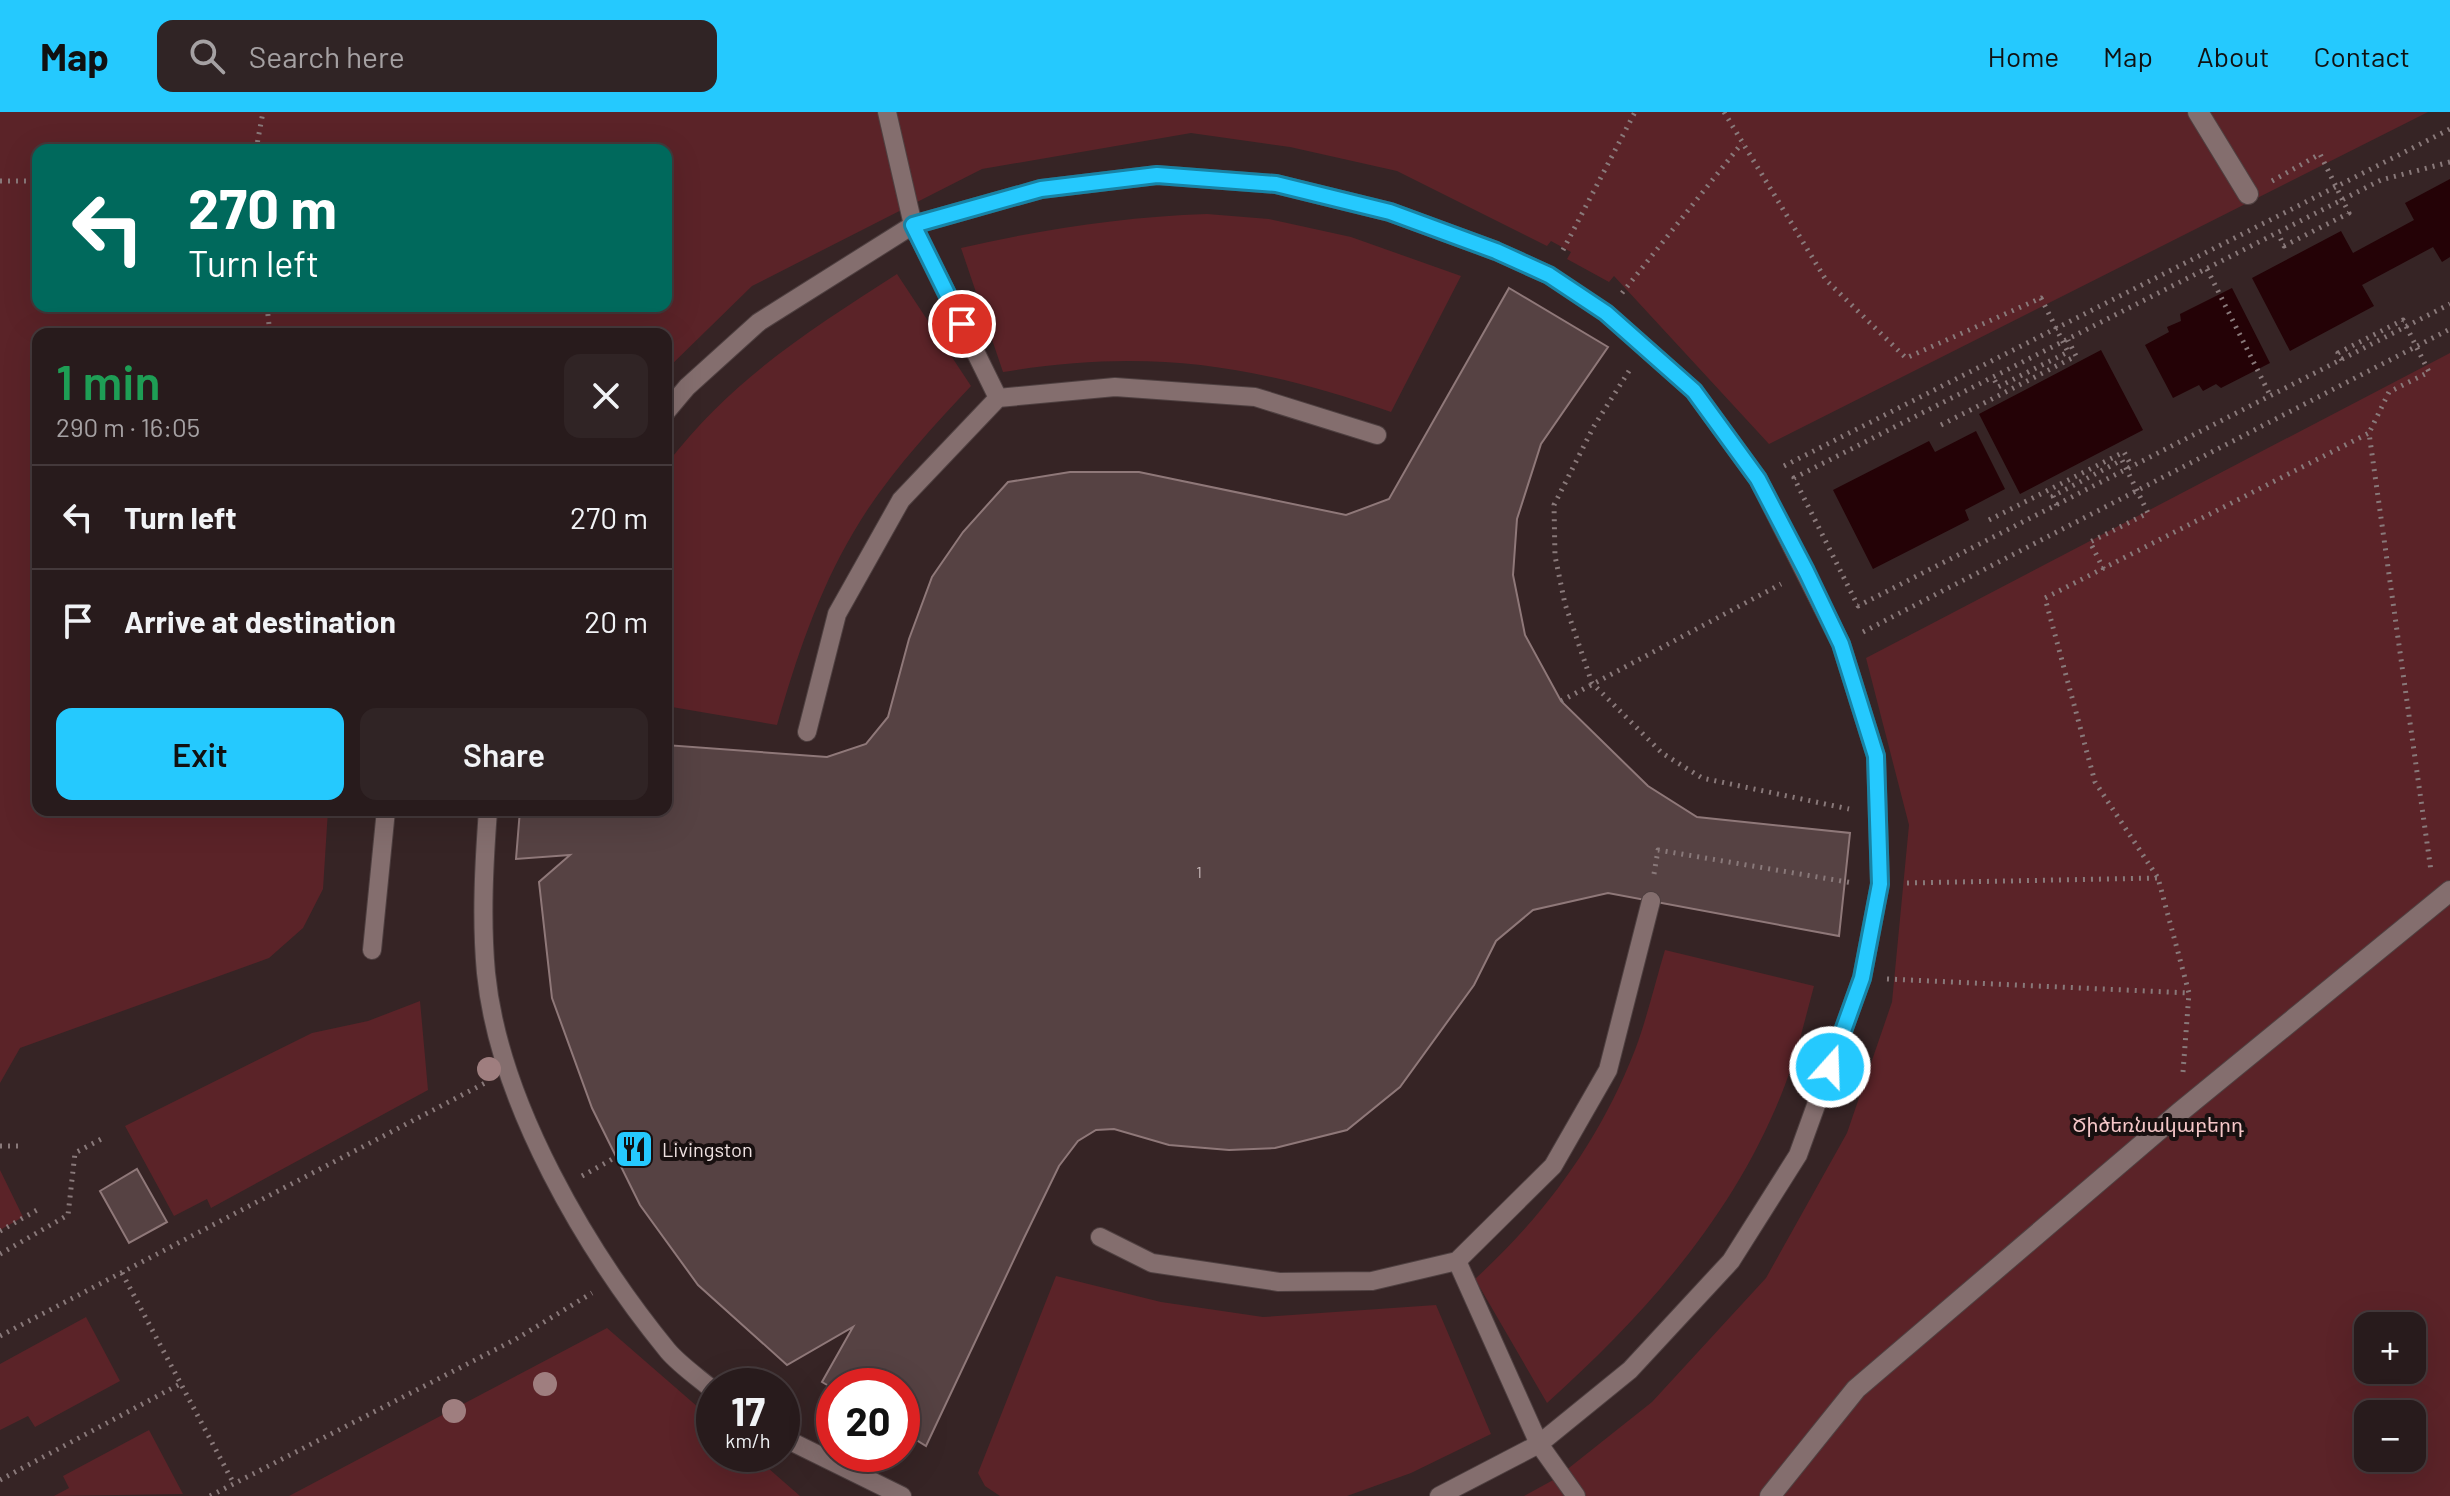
<!DOCTYPE html>
<meta charset="utf-8">
<style>
:root{--surface:#281b1c;--page:#302425;--text:#f1f3f6;--muted:#a5a1a3;--line:#44393b;--accent:#25c9fe}
body{margin:0;font-family:Barlow,"Noto Sans Armenian",sans-serif;background:var(--page);color:var(--text);height:100vh;display:flex;flex-direction:column;font-size:30px;white-space:nowrap}
*{box-sizing:border-box;margin:0}
p{font-size:26px;color:var(--muted)}
.icon{flex:none;width:44px;height:44px;fill:none;stroke:currentColor;stroke-width:2;stroke-linecap:round;stroke-linejoin:round}
.map{position:relative;flex:1;overflow:hidden}
.side{position:absolute;left:32px;top:216px;width:640px;height:488px;display:flex;flex-direction:column;background:var(--surface);border-radius:16px;box-shadow:0 8px 32px #0002,0 0 0 2px var(--line)}
.side>*{flex:none}
.top-card{position:absolute;left:32px;top:32px;width:640px;height:168px;border-radius:16px;box-shadow:0 8px 32px #0002,0 0 0 2px var(--line);background:#00695c;color:#fff;overflow:hidden}
.fabs{position:absolute;left:2354px;top:1200px;display:grid;gap:16px}
.fabs a{display:grid;place-items:center;width:72px;height:72px;border-radius:16px;background:var(--surface);box-shadow:0 8px 32px #0002,0 0 0 2px var(--line);font-size:40px}
.speed{position:absolute;left:696px;top:1256px;display:flex;gap:16px;font-size:40px;font-weight:700;text-align:center}
.speed>*{display:grid;place-content:center;width:104px;height:104px;border-radius:50%;background:var(--surface);box-shadow:0 8px 32px #0002,0 0 0 2px var(--line);line-height:1}
.speed small{font-size:20px;font-weight:400}
.speed .limit{border:12px solid #d22;background:#fff;color:#111}
.pin{position:absolute;display:grid;place-items:center;width:68px;height:68px;color:#fff;margin:-34px;border:4px solid #fff;border-radius:50%;box-shadow:0 2px 8px #0007}
.me{position:absolute;width:88px;margin:-44px;rotate:20deg;stroke-linejoin:round;filter:drop-shadow(0 0 6px #0008)}
.turn{display:flex;align-items:center;gap:28px;height:168px;padding:0 24px;font-size:36px}
.turn .icon{width:104px;height:104px;stroke-width:2.5}
.turn b{display:block;font-size:56px;line-height:68px}
.round{display:grid;place-items:center;flex:none;width:84px;height:84px;border-radius:16px;background:var(--page)}
.overview{display:flex;align-items:center;justify-content:space-between;height:136px;padding:0 24px}
h1{font-size:48px;font-weight:600;line-height:60px;color:#1e9e55}
.primary-button{display:flex;gap:16px;margin-top:auto;padding:16px 24px}
.primary-button a{flex:1;height:92px;border-radius:16px;background:var(--accent);color:#111;font-size:32px;font-weight:600;line-height:92px;text-align:center}
.primary-button a+a{background:var(--page);color:var(--text)}
ul{padding:0;list-style:none}
li{display:flex;align-items:center;gap:24px;height:104px;padding:0 24px;border-top:2px solid var(--line)}
li div{flex:1}
li b{display:block;font-size:30px}
li em{font-style:normal}
header{display:flex;align-items:center;gap:48px;box-sizing:border-box;height:112px;padding:0 40px;background:var(--accent);color:#111}
header strong{font-size:38px}
nav{display:flex;gap:44px;margin-inline-start:auto;font-size:28px}
.search{width:560px;height:72px;background:var(--page);display:flex;align-items:center;gap:20px;box-sizing:border-box;padding:0 28px;border-radius:16px;color:var(--muted);font-size:30px}
.map>svg:first-child{display:block}
.green{fill:#5b2328;fill-rule:evenodd}
.water{fill:#240206}
.building{fill:#564243;stroke:#8f7879;stroke-width:2}
.lines{fill:none;stroke-linecap:round;stroke-linejoin:round}
.lane-casing{stroke:#4f4041;stroke-width:20}
.street-casing{stroke:#4f4041;stroke-width:22}
.path{stroke:#89797a;stroke-width:5;stroke-dasharray:2 6;stroke-linecap:butt}
.lane{stroke:#846e6e;stroke-width:18}
.street{stroke:#846e6e;stroke-width:20}
.tree{fill:#9f7e7f}
.route-casing{stroke:#1883a5;stroke-width:20}
.route{stroke:#25c9fe;stroke-width:14}
.labels{text-anchor:middle;dominant-baseline:central;stroke-width:8;stroke-linejoin:round;paint-order:stroke}
.number-label{font-size:16px;fill:#c8b9ba}
.park-label{font-size:20px;fill:#f5c7c8;stroke:#181010}
.poi-label{font-size:20px;fill:#eee1e1;stroke:#181010;text-anchor:start}
</style>
<header>
<strong>Map</strong>
<div class="search"><svg class="icon" aria-label="search" viewBox="0 0 24 24"><circle cx="10" cy="10" r="6"/><path d="M15 15l6 6"/></svg>Search here</div>
<nav><a>Home</a><a>Map</a><a>About</a><a>Contact</a></nav>
</header>
<div class="map">
<svg width="2450" height="1384" viewBox="0 0 2450 1384">
<rect width="100%" height="100%" fill="#362425"/>
<path class="green" d="M 0,0 L 2428,0 L 1769,332 L 1614,164 L 1609,170 L 1567,147 L 1571,140 L 1551,129 L 1547,134 L 1397,59 L 1290,35 L 1191,21 L 982,57 L 752,174 L 666,258 L 666,222 L 38,222 L 38,698 L 328,698 L 323,777 L 303,816 L 269,846 L 20,936 L 0,971 ZM 38,38 L 666,38 L 666,194 L 38,194 Z
M 1207,102 L 1269,107 L 1351,125 L 1461,164 L 1391,300 C 1254,252 1148,236 1003,260 L 961,136 C 1043,117 1123,105 1207,102 Z
M 897,162 L 971,274 C 929,319 884,367 853,421 C 818,480 796,547 777,613 L 666,594 L 666,353 C 732,267 807,220 897,162 Z
M 2450,241 L 2450,1384 L 1524,1384 L 1555,1367 L 1652,1290 L 1766,1166 L 1847,1021 L 1892,890 L 1909,713 L 1866,546 ZM 2368,1214 L 2412,1214 L 2412,1258 L 2368,1258 ZM 2368,1302 L 2412,1302 L 2412,1346 L 2368,1346 Z
M 1665,838 L 1814,874 C 1805,907 1797,942 1785,973 C 1736,1101 1647,1201 1547,1291 L 1475,1167 C 1545,1103 1600,1028 1635,938 C 1647,906 1655,871 1665,838 Z
M 420,889 L 428,978 L 211,1096 L 207,1087 L 174,1104 L 125,1014 L 312,921 L 368,909 Z
M 0,1058 L 23,1105 L 0,1118 Z
M 1056,1164 L 1161,1190 L 1263,1205 L 1436,1193 L 1491,1322 L 1411,1361 L 1347,1384 L 1000,1384 L 985,1374 L 978,1361 Z
M 86,1205 L 120,1269 L 35,1315 L 28,1304 L 0,1318 L 0,1252 Z
M 607,1216 L 714,1309 L 714,1342 L 752,1342 L 800,1384 L 289,1384 Z
M 149,1318 L 183,1382 L 54,1384 L 69,1376 L 63,1364 Z"/>
<path class="water" d="M 2450,67 L 2450,145 L 2442,150 L 2433,135 L 2362,173 L 2374,194 L 2290,239 L 2252,166 L 2341,119 L 2353,141 L 2414,108 L 2405,91 Z
M 2232,176 L 2270,251 L 2221,276 L 2216,272 L 2203,279 L 2199,273 L 2173,286 L 2145,233 L 2169,220 L 2167,215 L 2181,209 L 2180,202 Z
M 2101,238 L 2143,318 L 2020,382 L 1979,302 Z
M 1976,319 L 2005,377 L 1965,398 L 1969,408 L 1873,457 L 1833,378 L 1929,329 L 1935,340 Z"/>
<path class="building" d="M 1509,176 L 1608,235 L 1541,332 L 1517,407 L 1513,463 L 1525,523 L 1561,589 L 1648,674 L 1697,705 L 1850,721 L 1839,824 L 1608,781 L 1533,798 L 1496,829 L 1474,873 L 1400,975 L 1347,1018 L 1275,1036 L 1229,1038 L 1169,1033 L 1114,1017 L 1096,1018 L 1078,1029 L 1059,1054 L 1024,1126 L 926,1334 L 902,1319 L 902,1274 L 834,1274 L 834,1277 L 822,1270 L 853,1215 L 787,1253 L 698,1173 L 640,1093 L 592,996 L 552,886 L 539,770 L 570,743 L 516,747 L 520,698 L 666,698 L 666,633 L 827,645 L 866,632 L 888,605 L 909,527 L 932,465 L 963,420 L 1008,370 L 1070,360 L 1139,360 L 1346,403 L 1389,387 Z
M 137,1057 L 167,1110 L 129,1131 L 100,1079 Z"/>
<g class="lines">
<g class="lane-casing">
<path id="lane" d="M 887,0 L 913,113 L 998,286
M 666,300 L 687,275 L 759,210 L 913,113 L 1041,77 L 1157,63 L 1276,72 L 1390,100 L 1496,139 L 1549,163 L 1606,201 L 1694,279 L 1758,367 L 1841,532 L 1876,644 L 1880,772 L 1862,866 L 1798,1043 L 1731,1149 L 1630,1258 L 1539,1332 L 1439,1384
M 807,620 L 837,502 L 901,388 L 998,286 L 1115,275 L 1255,285 L 1377,323
M 488,698 C 484,752 481,807 486,861 C 499,991 587,1140 668,1239 C 681,1254 699,1266 714,1279
M 372,838 L 386,698
M 1100,1125 L 1152,1151 L 1279,1170 L 1372,1169 L 1457,1149 L 1553,1054 L 1608,958 L 1651,789
M 1457,1149 L 1539,1332 L 1576,1384
M 782,1325 L 902,1384"/>
</g>
<g class="street-casing">
<path id="street" d="M 2198,0 L 2248,82
M 1770,1384 L 1856,1277 L 2180,1000 L 2450,779"/>
</g>
<path class="path" d="M 1724,0 L 1826,168 L 1906,246 L 2041,186 L 2068,240 L 1998,275 L 1993,265
M 256,38 L 263,0
M 2450,50 L 2381,68 L 1794,366 L 1858,494 L 2450,192
M 0,69 L 38,69
M 2272,69 L 2320,42 L 2349,101 L 2284,134 L 2278,121
M 1563,138 L 1635,0
M 2207,157 L 2271,285
M 1622,181 L 1742,31
M 267,194 L 270,222
M 2342,248 L 2338,241 L 2403,208 L 2429,260 L 2389,280 L 2369,321
M 1629,259 L 1594,314 L 1554,393 L 1555,444 L 1565,492 L 1592,571 L 1662,641 L 1702,666 L 1849,697
M 1941,313 L 2076,244 L 2068,228
M 1784,354 L 2450,17
M 2057,393 L 2053,384 L 2122,348 L 2148,401 L 2090,430 L 2104,458
M 1989,408 L 2124,340 L 2132,355
M 1863,520 L 2450,217
M 1561,589 L 1781,472
M 1654,762 L 1658,738 L 1853,771
M 1907,771 L 2157,766
M 1887,867 L 2189,881
M 2183,960 L 2189,881 L 2158,766 L 2095,670 L 2045,486 L 2369,321 L 2431,759
M 0,1034 L 23,1034
M 582,1064 L 616,1045
M 0,1119 L 37,1098
M 0,1142 L 68,1103 L 75,1041 L 105,1025
M 122,1161 L 234,1372
M 0,1224 L 485,971
M 0,1368 L 180,1272
M 210,1384 L 516,1227 L 592,1181"/>
<use href="#lane" class="lane"/>
<use href="#street" class="street"/>
</g>
<g class="tree">
<circle cx="489" cy="957" r="12"/>
<circle cx="545" cy="1272" r="12"/>
<circle cx="454" cy="1299" r="12"/>
</g>
<g class="lines">
<g class="route-casing">
<path id="route" d="M 962,212 L 913,113 L 1041,77 L 1157,63 L 1276,72 L 1390,100 L 1496,139 L 1549,163 L 1606,201 L 1694,279 L 1758,367 L 1806,459 L 1841,532 L 1876,644 L 1880,772 L 1862,866 L 1830,955"/>
</g>
<use href="#route" class="route"/>
</g>
<defs>
<g id="restaurant-square" transform="scale(2)"><rect x="-9" y="-9" width="18" height="18" rx="4" fill="#25c9fe" stroke="#181010"/><path d="M-5-6h1v4h1v-4h1v4h1v-4h1v5L-1.5 .5V6h-2V.5L-5-1ZM5-6V6H3V1.5H1.5Q1.5-4 5-6Z" fill="#111"/></g>
</defs>
<g fill-rule="evenodd">
<use href="#restaurant-square" x="634" y="1037"/>
</g>
<g class="labels">
<g class="number-label">
<text x="1199" y="759">1</text>
</g>
<g class="park-label">
<text x="2158" y="1012">Ծիծեռնակաբերդ</text>
</g>
<g class="poi-label">
<text x="662" y="1037">Livingston</text>
</g>
</g>
</svg>
<div class="fabs">
<a>+</a>
<a>−</a>
</div>
<div class="speed"><div>17<small>km/h</small></div><div class="limit">20</div></div>
<div class="pin" style="left:962px;top:212px;background:#d93025"><svg class="icon" aria-label="arrive" viewBox="0 0 24 24"><path d="M6 21V4h12l-3 4 3 4H6"/></svg></div>
<svg class="me" style="left:1830px;top:955px" viewBox="-20 -20 40 40"><circle r="17" fill="#25c9fe" stroke="#fff" stroke-width="3"/><path d="M0-11L8 9 0 5-8 9z" fill="#fff"/></svg>
<div class="top-card">
<div class="turn"><svg class="icon" aria-label="left" viewBox="0 0 24 24"><path d="M17 20v-9H6M10 6l-5 5 5 5"/></svg><div><b>270 m</b>Turn left</div></div>
</div>
<section class="side">
<div class="overview"><div><h1>1 min</h1><p>290 m · 16:05</p></div><a class="round"><svg class="icon" aria-label="close" viewBox="0 0 24 24"><path d="M6 6l12 12M18 6L6 18"/></svg></a></div>
<ul>
<li><svg class="icon" aria-label="left" viewBox="0 0 24 24"><path d="M17 20v-9H6M10 6l-5 5 5 5"/></svg><div><b>Turn left</b></div><em>270 m</em></li>
<li><svg class="icon" aria-label="arrive" viewBox="0 0 24 24"><path d="M6 21V4h12l-3 4 3 4H6"/></svg><div><b>Arrive at destination</b></div><em>20 m</em></li>
</ul>
<div class="primary-button"><a>Exit</a><a>Share</a></div>
</section>
</div>
